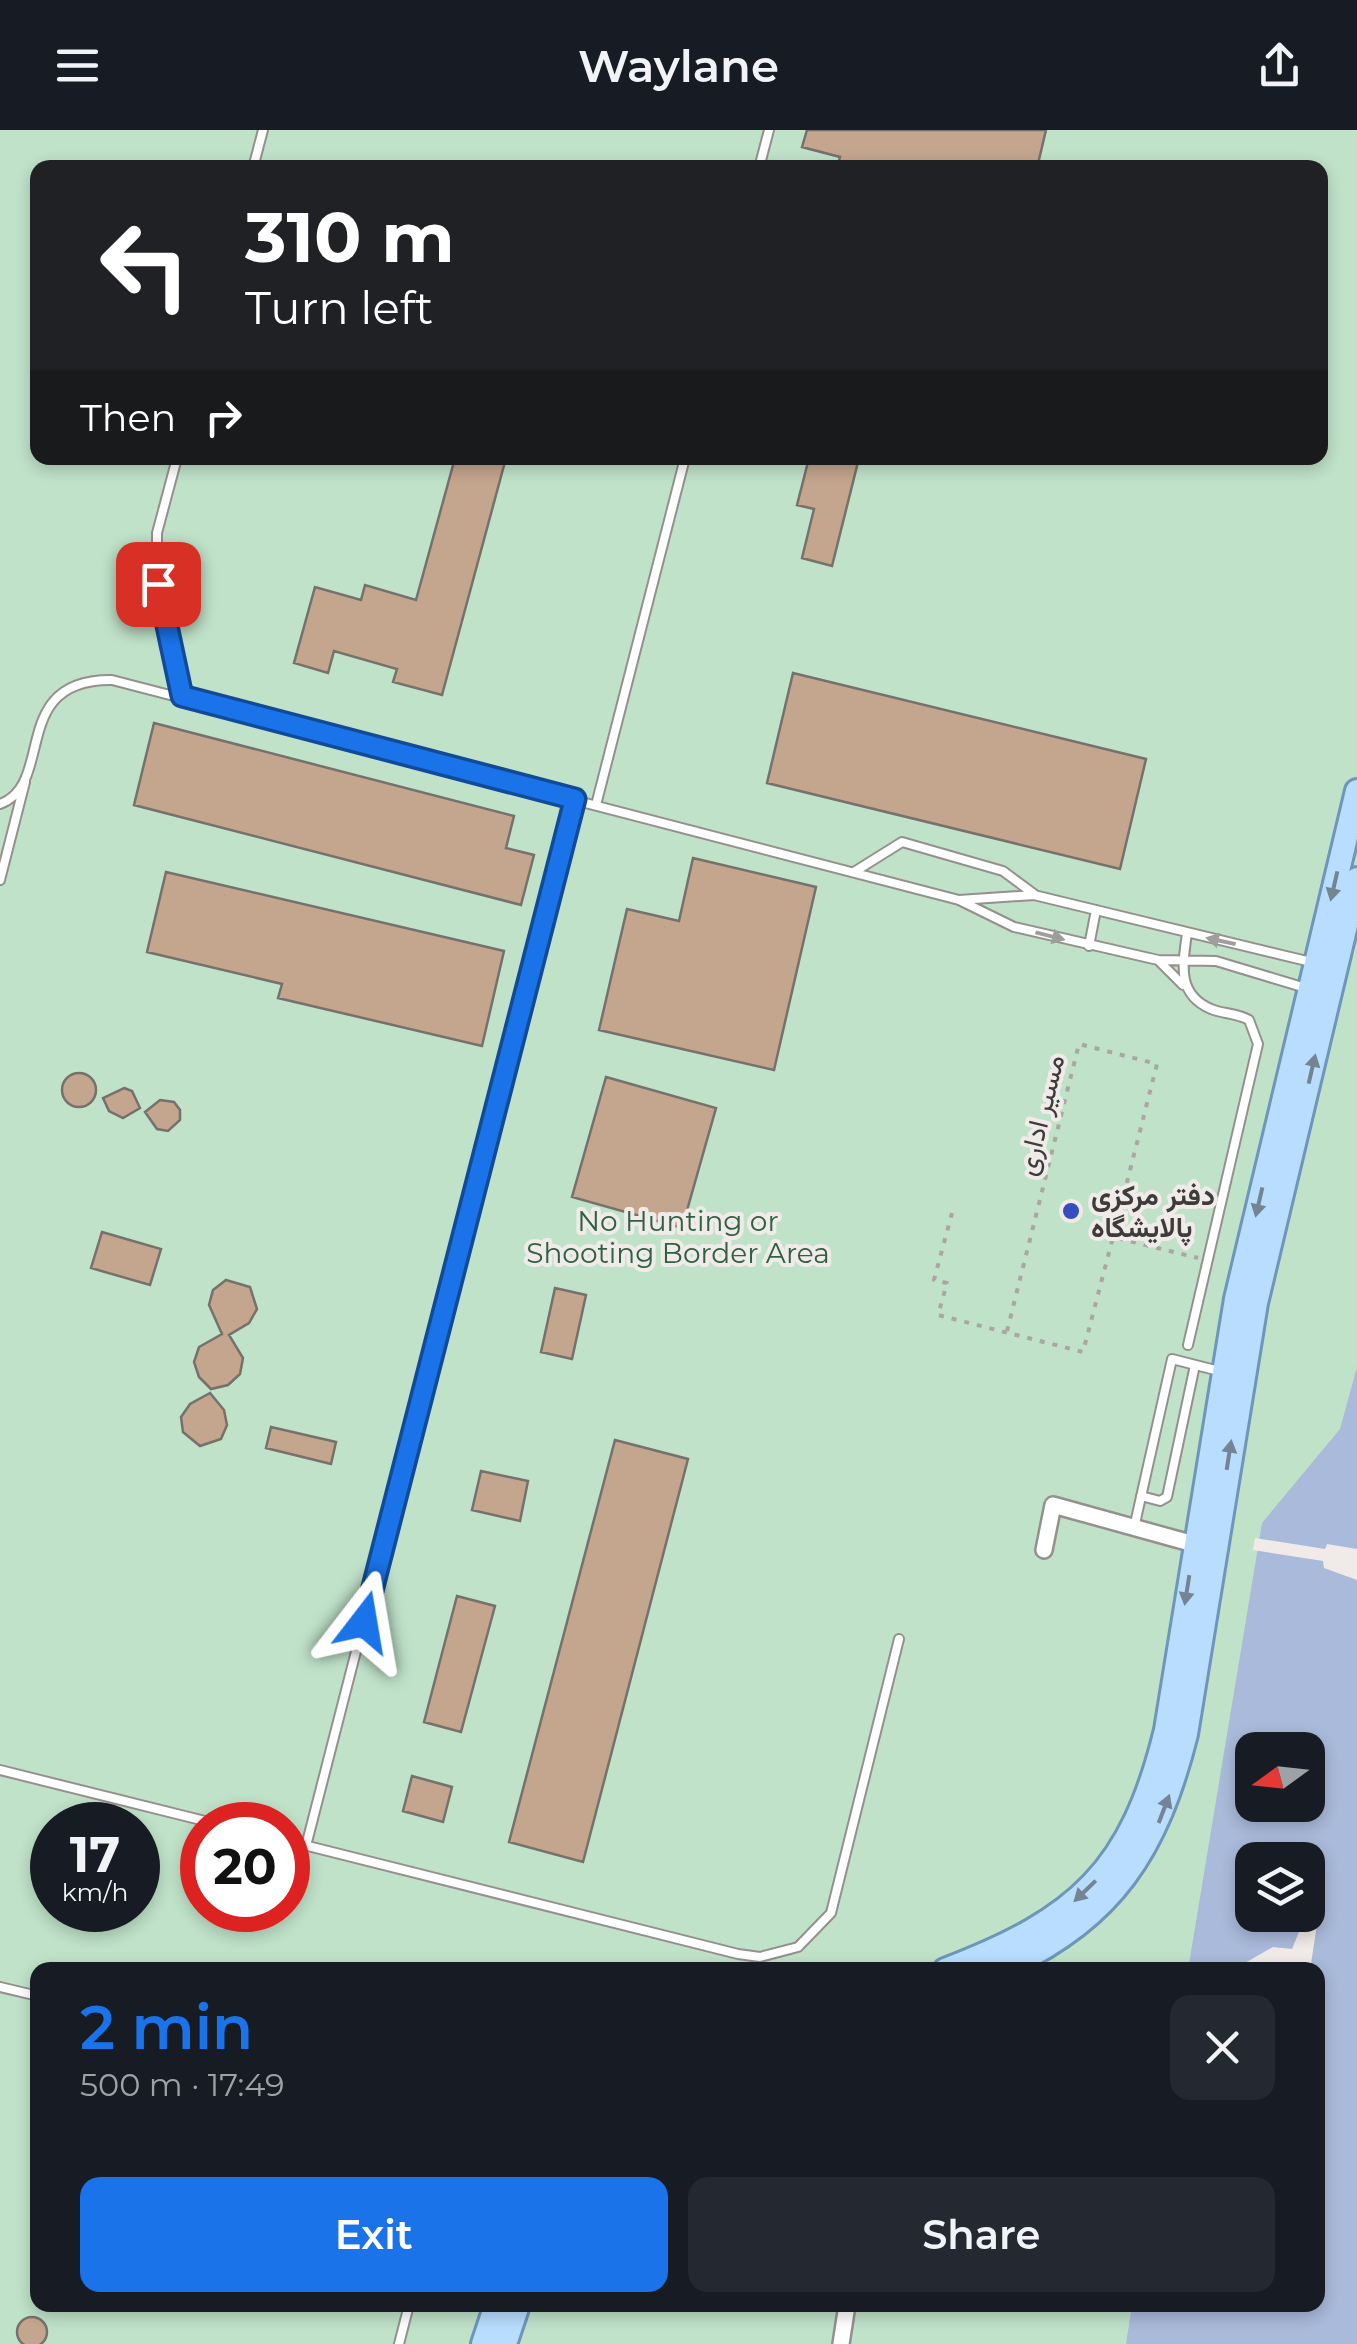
<!DOCTYPE html>
<meta charset="utf-8">
<style>
:root{--surface:#171b24;--page:#242831;--text:#f1f3f6;--muted:#9ea1a6;--accent:#1a73e8}
body{margin:0;font-family:Montserrat,Vazirmatn,sans-serif;background:var(--page);color:var(--text);height:100vh;display:flex;flex-direction:column;font-size:38px;white-space:nowrap}
*{box-sizing:border-box;margin:0}
p{font-size:32px;color:var(--muted)}
.icon{flex:none;width:55px;height:55px;fill:none;stroke:currentColor;stroke-width:2;stroke-linecap:round;stroke-linejoin:round}
.map{position:relative;flex:1;overflow:hidden}
.details{position:absolute;left:30px;top:1832px;width:1295px;height:350px;display:flex;flex-direction:column;background:var(--surface);border-radius:20px;box-shadow:0 5px 15px #0003}
.details>*{flex:none}
.banner{position:absolute;left:30px;top:30px;width:1298px;height:305px;border-radius:20px;box-shadow:0 5px 15px #0003;background:#202124;color:#fff;overflow:hidden}
.needle{width:65px;rotate:255deg}
.tools{position:absolute;left:1235px;top:1602px;display:grid;gap:20px}
.tools a{display:grid;place-items:center;width:90px;height:90px;border-radius:20px;background:var(--surface);box-shadow:0 5px 15px #0003;font-size:50px}
.speed{position:absolute;left:30px;top:1672px;display:flex;gap:20px;font-size:50px;font-weight:700;text-align:center}
.speed>*{display:grid;place-content:center;width:130px;height:130px;border-radius:50%;background:var(--surface);box-shadow:0 5px 15px #0003;line-height:1}
.speed small{font-size:25px;font-weight:400}
.speed .limit{border:15px solid #d22;background:#fff;color:#111}
.pin{position:absolute;display:grid;place-items:center;width:85px;height:85px;color:#fff;margin:-42px;border-radius:20px;box-shadow:0 5px 15px #0006}
.me{position:absolute;width:110px;margin:-55px;rotate:14deg;stroke-linejoin:round;filter:drop-shadow(0 0 8px #0008)}
.turn{display:flex;align-items:center;gap:35px;height:210px;padding:0 50px;font-size:45px}
.turn .icon{width:130px;height:130px;stroke-width:2.5}
.turn b{display:block;font-size:70px;line-height:85px}
.then{display:flex;align-items:center;height:95px;padding:0 50px;background:#0003;gap:20px;font-size:38px}
.round{display:grid;place-items:center;flex:none;width:105px;height:105px;border-radius:20px;background:var(--page)}
.overview{display:flex;align-items:center;justify-content:space-between;height:170px;padding:0 50px}
h1{font-size:60px;font-weight:600;line-height:75px;color:var(--accent)}
.cta{display:flex;gap:20px;margin-top:auto;padding:20px 50px}
.cta a{flex:1;height:115px;border-radius:20px;background:var(--accent);color:#fff;font-size:40px;font-weight:600;line-height:115px;text-align:center}
.cta a+a{background:var(--page);color:var(--text)}
header{display:flex;justify-content:space-between;align-items:center;height:130px;padding:0 50px;background:var(--surface);font-size:45px;font-weight:600}
.map>svg:first-child{display:block}
.green{fill:#c0e2c9;fill-rule:evenodd}
.water{fill:#a9bada;fill-rule:evenodd}
.pier{fill:#f0ebe8}
.building{fill:#c4a58d;stroke:#75716d;stroke-width:2.5}
.lines{fill:none;stroke-linecap:round;stroke-linejoin:round}
.service-casing{stroke:#95908d;stroke-width:12}
.minor-casing{stroke:#95908d;stroke-width:20}
.primary-casing{stroke:#6e96b9;stroke-width:28}
.path{stroke:#a9a6a3;stroke-width:4;stroke-dasharray:5 8;stroke-linecap:butt}
.service{stroke:#fff;stroke-width:8}
.minor{stroke:#fff;stroke-width:15}
.primary{stroke:#b8ddfe;stroke-width:22}
.oneway{fill:#748492}
.oneway2{fill:#9e9e9c}
.route-casing{stroke:#114b97;stroke-width:25}
.route{stroke:#1a73e8;stroke-width:18}
.poi-dot{fill:#364dbf;stroke:#f0ebe8;stroke-width:4}
.labels{text-anchor:middle;dominant-baseline:central;stroke-width:8;stroke-linejoin:round;paint-order:stroke}
.street-label{font-size:28px;fill:#3d3c3a;stroke:#f0ebe8}
.poi-label{font-size:28px;font-weight:bold;fill:#3d3c3a;stroke:#f0ebe8;text-anchor:start}
.park-label{font-size:28px;fill:#2e6240;stroke:#f0ebe8}
</style>
<header><svg class="icon" aria-label="menu" viewBox="0 0 24 24"><path d="M4 6h16M4 12h16M4 18h16"/></svg>Waylane<svg class="icon" aria-label="share" viewBox="0 0 24 24"><path d="M12 15V3M7 8l5-5 5 5M5 13v7h14v-7"/></svg></header>
<div class="map">
<svg width="1357" height="2214" viewBox="0 0 1357 2214">
<rect width="100%" height="100%" fill="#f0ebe8"/>
<path class="green" d="M 0,0 L 1357,0 L 1357,2214 L 0,2214 ZM 38,38 L 1320,38 L 1320,328 L 38,328 ZM 1252,1620 L 1308,1620 L 1308,1675 L 1252,1675 ZM 52,1695 L 138,1695 L 138,1780 L 52,1780 ZM 202,1695 L 288,1695 L 288,1780 L 202,1780 ZM 1252,1730 L 1308,1730 L 1308,1785 L 1252,1785 ZM 38,1840 L 1318,1840 L 1318,2175 L 38,2175 Z"/>
<path class="water" d="M 1357,1237 L 1357,2214 L 1126,2214 L 1132,2175 L 1318,2175 L 1318,1840 L 1188,1840 L 1262,1393 L 1340,1299 ZM 1252,1620 L 1308,1620 L 1308,1675 L 1252,1675 ZM 1252,1730 L 1308,1730 L 1308,1785 L 1252,1785 Z"/>
<path class="pier" d="M 1255,1408 L 1325,1419 L 1327,1414 L 1357,1419 L 1357,1450 L 1324,1438 L 1323,1431 L 1253,1420 Z
M 1308,1780 L 1319,1782 L 1310,1840 L 1243,1840 L 1243,1834 L 1273,1817 L 1292,1819 Z"/>
<path class="building" d="M 807,0 L 1046,0 L 1037,38 L 837,38 L 840,27 L 802,17 Z
M 455,328 L 506,328 L 442,565 L 393,552 L 397,539 L 334,521 L 328,543 L 294,533 L 315,457 L 361,470 L 365,455 L 416,470 Z
M 809,328 L 859,328 L 832,436 L 802,428 L 814,379 L 797,375 Z
M 793,543 L 1146,629 L 1120,739 L 767,653 Z
M 154,593 L 514,686 L 506,718 L 534,725 L 521,775 L 134,675 Z
M 693,728 L 816,757 L 774,940 L 599,900 L 627,779 L 679,791 Z
M 166,742 L 504,821 L 482,916 L 278,868 L 282,854 L 147,822 Z
M62 960a17 17 0 1 1 34 0a17 17 0 1 1-34 0Z
M 606,947 L 716,978 L 682,1098 L 572,1067 Z
M 124,958 L 132,961 L 140,978 L 123,988 L 109,981 L 103,968 Z
M 160,970 L 174,972 L 180,980 L 180,990 L 168,1001 L 157,999 L 145,982 Z
M 102,1102 L 161,1119 L 150,1155 L 91,1138 Z
M 226,1150 L 250,1157 L 257,1179 L 249,1193 L 229,1205 L 243,1228 L 240,1244 L 228,1255 L 211,1259 L 199,1247 L 194,1232 L 199,1217 L 222,1204 L 209,1175 L 213,1160 Z
M 555,1158 L 586,1165 L 572,1229 L 541,1222 Z
M 210,1263 L 224,1280 L 227,1295 L 221,1309 L 200,1316 L 183,1302 L 181,1287 L 190,1274 Z
M 271,1297 L 336,1312 L 331,1334 L 266,1318 Z
M 615,1310 L 688,1329 L 583,1732 L 509,1712 Z
M 481,1341 L 528,1351 L 520,1391 L 472,1380 Z
M 457,1466 L 495,1476 L 461,1602 L 424,1592 Z
M 412,1646 L 452,1657 L 443,1692 L 403,1681 Z
M17 2202a15 15 0 1 1 30 0a15 15 0 1 1-30 0Z"/>
<g class="lines">
<g class="service-casing">
<path id="service" d="M 253,38 L 263,0
M 759,38 L 769,0
M 177,328 L 157,403 L 157,454 L 182,566
M 0,674 C 56,654 8,549 112,550 L 959,770 L 1014,797 L 1158,830 L 1216,831 L 1309,859
M 596,675 L 685,328
M 854,742 L 902,712 L 1003,741 L 1034,764
M 0,750 L 25,652
M 959,770 L 1034,765 L 1311,832
M 1187,803 C 1183,833 1176,864 1211,879 C 1223,884 1237,883 1249,890 L 1258,914 L 1188,1215
M 1089,816 L 1096,780
M 1158,830 L 1183,855
M 1141,1366 L 1160,1371 L 1167,1367 L 1195,1235
M 1134,1398 L 1172,1229 L 1223,1242
M 0,1640 L 221,1695
M 288,1711 L 738,1824 L 760,1827 L 798,1817 L 831,1783 L 899,1509
M 306,1716 L 575,669
M 0,1857 L 38,1866
M 399,2214 L 409,2175"/>
</g>
<g class="minor-casing">
<path id="minor" d="M 1044,1420 L 1053,1375 L 1194,1414
M 841,2214 L 847,2175"/>
</g>
<g class="primary-casing">
<path id="primary" d="M 945,1840 C 1079,1789 1132,1740 1166,1600 L 1236,1169 L 1357,661
M 1000,1840 C 1113,1791 1157,1719 1186,1604 L 1256,1173 L 1357,749
M 483,2214 L 496,2175
M 505,2214 L 518,2175"/>
</g>
<path class="path" d="M 952,1083 L 934,1150 L 947,1153 L 938,1185 L 1083,1222 L 1113,1107 L 1198,1128
M 1007,1201 L 1079,914 L 1157,934 L 1113,1107"/>
<use href="#service" class="service"/>
<use href="#minor" class="minor"/>
<use href="#primary" class="primary"/>
</g>
<defs><path id="oneway-solid" d="M-6-.8H1V-3.2L6.5 0L1 3.2V.8H-6Z" transform="scale(2.5)"/></defs>
<g class="oneway">
<use href="#oneway-solid" transform="translate(1334 756) rotate(103)"/>
<use href="#oneway-solid" transform="translate(1312 939) rotate(-77)"/>
<use href="#oneway-solid" transform="translate(1259 1072) rotate(103)"/>
<use href="#oneway-solid" transform="translate(1229 1325) rotate(-81)"/>
<use href="#oneway-solid" transform="translate(1187 1460) rotate(99)"/>
<use href="#oneway-solid" transform="translate(1164 1679) rotate(-69)"/>
<use href="#oneway-solid" transform="translate(1085 1761) rotate(136)"/>
</g>
<g class="oneway2">
<use href="#oneway-solid" transform="translate(1050 806) rotate(14)"/>
<use href="#oneway-solid" transform="translate(1221 811) rotate(-168)"/>
</g>
<g class="lines">
<g class="route-casing">
<path id="route" d="M 158,454 L 182,566 L 575,669 L 364,1492"/>
</g>
<use href="#route" class="route"/>
</g>
<circle class="poi-dot" cx="1071" cy="1081" r="10"/>
<g class="labels">
<g class="street-label">
<text transform="translate(1040 985) rotate(-76)">مسیر اداری</text>
</g>
<g class="poi-label">
<text x="1091" y="1065">دفتر مرکزی<tspan x="1091" dy="32">پالایشگاه</tspan></text>
</g>
<g class="park-label">
<text x="678" y="1091">No Hunting or<tspan x="678" dy="32">Shooting Border Area</tspan></text>
</g>
</g>
</svg>
<div class="tools">
<a><svg class="needle" viewBox="-14 -14 28 28"><path d="M0-13l5 13h-10z" fill="#e53935"/><path d="M0 13l5-13h-10z" fill="#9ea1a6"/></svg></a>
<a><svg class="icon" aria-label="layers" viewBox="0 0 24 24"><path d="M12 4l9 5-9 5-9-5zM3 14l9 5 9-5"/></svg></a>
</div>
<div class="speed"><div>17<small>km/h</small></div><div class="limit">20</div></div>
<div class="pin" style="left:158px;top:454px;background:#d93025"><svg class="icon" aria-label="arrive" viewBox="0 0 24 24"><path d="M6 21V4h12l-3 4 3 4H6"/></svg></div>
<svg class="me" style="left:364px;top:1492px" viewBox="-20 -20 40 40"><path d="M0-17L14 15 0 8-14 15z" fill="#1a73e8" stroke="#fff" stroke-width="4"/></svg>
<div class="banner">
<div class="turn"><svg class="icon" aria-label="left" viewBox="0 0 24 24"><path d="M17 20v-9H6M10 6l-5 5 5 5"/></svg><div><b>310 m</b>Turn left</div></div>
<div class="then">Then<svg class="icon" aria-label="right" viewBox="0 0 24 24"><path d="M7 20v-9h11M14 6l5 5-5 5"/></svg></div>
</div>
<section class="details">
<div class="overview"><div><h1>2 min</h1><p>500 m · 17:49</p></div><a class="round"><svg class="icon" aria-label="close" viewBox="0 0 24 24"><path d="M6 6l12 12M18 6L6 18"/></svg></a></div>
<div class="cta"><a>Exit</a><a>Share</a></div>
</section>
</div>
